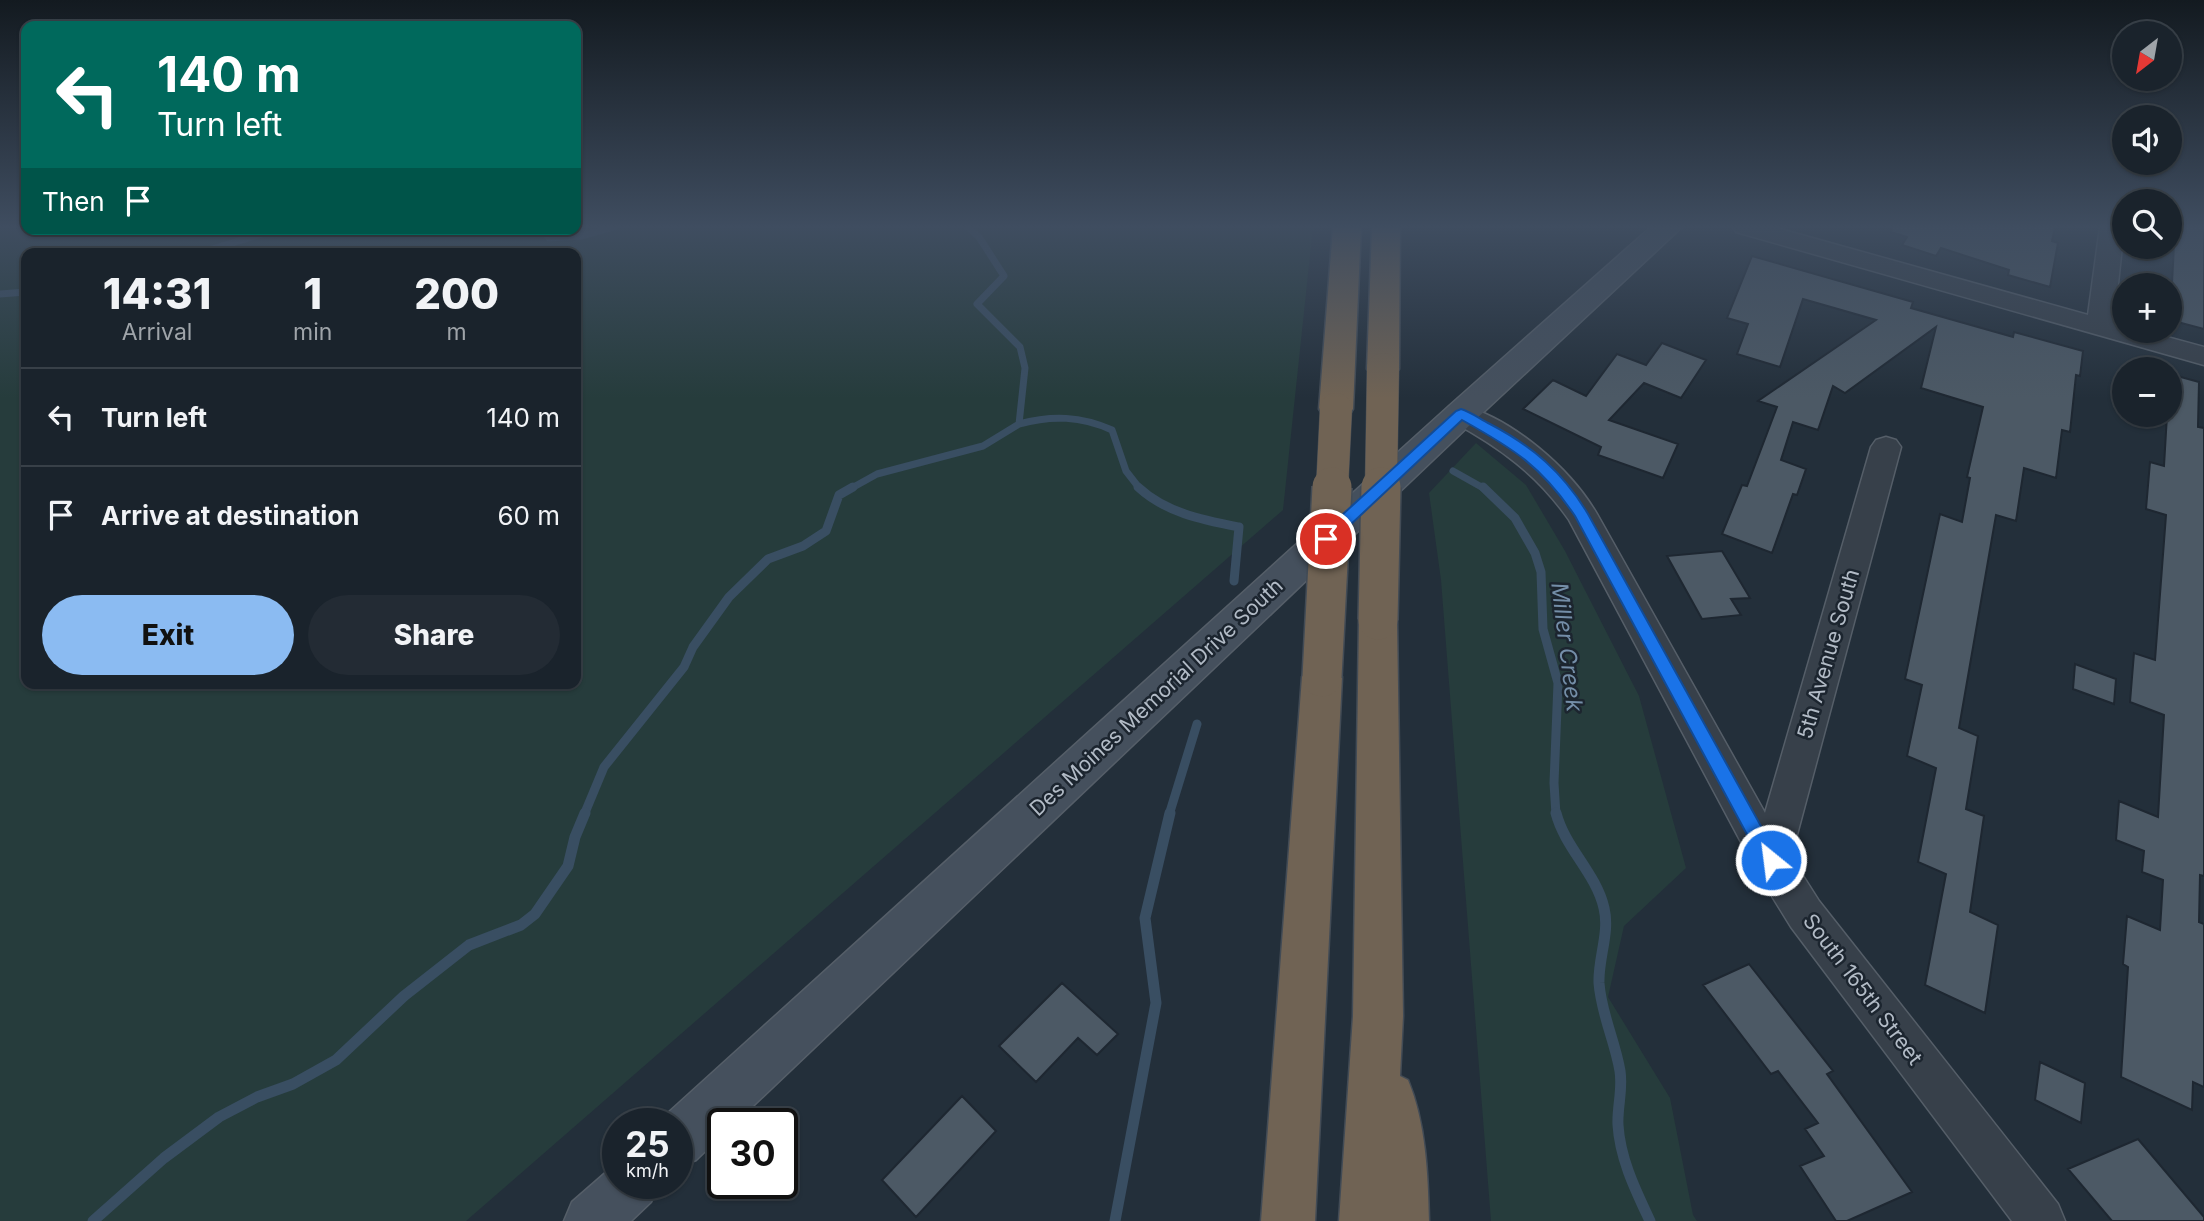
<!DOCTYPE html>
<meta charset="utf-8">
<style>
:root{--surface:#1a232c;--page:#232b34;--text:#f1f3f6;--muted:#9fa4a9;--line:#384048;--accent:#8bbbf2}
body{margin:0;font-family:Inter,sans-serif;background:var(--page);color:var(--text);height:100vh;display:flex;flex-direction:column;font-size:26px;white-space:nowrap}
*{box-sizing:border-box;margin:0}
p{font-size:23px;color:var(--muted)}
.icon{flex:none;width:38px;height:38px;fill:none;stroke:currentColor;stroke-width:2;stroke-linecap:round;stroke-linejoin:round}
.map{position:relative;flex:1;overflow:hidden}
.panel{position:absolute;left:21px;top:248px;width:560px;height:441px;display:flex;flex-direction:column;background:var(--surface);border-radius:14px;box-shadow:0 2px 5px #0004,0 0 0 2px var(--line)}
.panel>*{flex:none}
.banner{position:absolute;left:21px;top:21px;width:560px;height:214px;border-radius:14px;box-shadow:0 2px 5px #0004,0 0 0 2px var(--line);background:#00695c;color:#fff;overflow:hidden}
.needle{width:46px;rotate:211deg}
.controls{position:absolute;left:2112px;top:21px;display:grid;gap:14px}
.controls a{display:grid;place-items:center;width:70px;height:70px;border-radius:50%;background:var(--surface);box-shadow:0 2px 5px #0004,0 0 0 2px var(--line);font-size:35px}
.speed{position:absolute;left:602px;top:1108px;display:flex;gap:14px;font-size:35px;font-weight:700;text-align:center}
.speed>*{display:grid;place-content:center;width:91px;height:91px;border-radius:50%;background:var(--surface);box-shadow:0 2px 5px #0004,0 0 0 2px var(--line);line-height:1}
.speed small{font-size:18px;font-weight:400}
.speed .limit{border:4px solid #111;border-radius:10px;background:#fff;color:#111}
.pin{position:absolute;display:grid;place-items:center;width:60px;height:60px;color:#fff;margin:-30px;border:4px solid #fff;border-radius:50%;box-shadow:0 2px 7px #0007}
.me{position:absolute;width:77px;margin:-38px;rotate:331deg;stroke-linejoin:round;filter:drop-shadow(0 0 5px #0008)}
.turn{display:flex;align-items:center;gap:24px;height:147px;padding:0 21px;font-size:32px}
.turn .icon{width:91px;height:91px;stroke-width:2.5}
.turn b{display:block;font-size:49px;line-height:60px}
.then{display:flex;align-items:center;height:66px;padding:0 21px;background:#0003;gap:14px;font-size:26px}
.eta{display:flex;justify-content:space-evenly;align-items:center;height:119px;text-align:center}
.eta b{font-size:42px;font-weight:800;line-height:49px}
.cta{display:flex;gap:14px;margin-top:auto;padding:14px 21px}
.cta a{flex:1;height:80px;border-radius:42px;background:var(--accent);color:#111;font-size:28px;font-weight:800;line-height:80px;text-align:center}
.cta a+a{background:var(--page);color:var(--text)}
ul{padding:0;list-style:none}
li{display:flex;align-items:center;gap:21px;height:98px;padding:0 21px;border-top:2px solid var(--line)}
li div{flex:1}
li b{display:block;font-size:26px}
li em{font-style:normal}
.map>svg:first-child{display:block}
.green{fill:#263c3c;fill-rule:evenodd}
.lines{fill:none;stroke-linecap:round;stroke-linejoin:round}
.stream-far2{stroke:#394e62;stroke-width:7}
.stream-far1{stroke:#394e62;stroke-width:9}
.stream{stroke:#394e62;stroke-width:11}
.building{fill:#4c5965;stroke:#1e2731;stroke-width:2}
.street-casing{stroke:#555e68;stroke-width:3}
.secondary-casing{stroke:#555e68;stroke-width:3}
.highway-casing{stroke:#424b55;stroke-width:3}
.street{fill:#37404a;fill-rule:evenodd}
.secondary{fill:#45505d;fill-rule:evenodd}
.highway{fill:#706354;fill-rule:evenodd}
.highway-bridge-far1-casing{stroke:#424b55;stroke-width:33;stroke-linecap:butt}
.highway-bridge-casing{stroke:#424b55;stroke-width:42;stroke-linecap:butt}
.highway-bridge-far1{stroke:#706354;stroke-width:32}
.highway-bridge{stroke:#706354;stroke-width:39}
.route{fill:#1a73e8;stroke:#114b97;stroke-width:2}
.labels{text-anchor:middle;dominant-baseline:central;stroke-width:5;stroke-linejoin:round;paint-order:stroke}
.street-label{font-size:21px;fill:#b2bbc6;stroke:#1c252f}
.water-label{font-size:23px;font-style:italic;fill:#748ea8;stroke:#1c252f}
</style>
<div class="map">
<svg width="2204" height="1221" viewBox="0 0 2204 1221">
<rect width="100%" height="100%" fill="#232f3a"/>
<path class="green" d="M 0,227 L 26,227 L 26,229 L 1313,227 L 1283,510 L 466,1221 L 0,1221 ZM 26,254 L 576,254 L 576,684 L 26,684 Z
M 1476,443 L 1526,485 L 1565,551 L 1639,696 L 1686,868 L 1624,926 L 1608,997 L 1670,1098 L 1693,1215 L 1697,1221 L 1491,1221 L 1441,580 L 1429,493 Z"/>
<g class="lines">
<path class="stream-far2" d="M 968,227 L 979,237 L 1004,276 L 977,304 L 1020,347 L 1025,368 L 1019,424 C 1052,415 1081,416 1112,430 L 1126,471 L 1140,489
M 542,229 L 549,238 L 582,236 L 614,227
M 196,254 L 278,229
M 0,294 L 26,292
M 1453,471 L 1485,489
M 850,489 L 877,474 L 983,446 L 1019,424"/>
<path class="stream-far1" d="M 1138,487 C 1166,513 1203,520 1239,527 L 1234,581
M 1483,487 L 1515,518 L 1535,553 L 1541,572 L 1543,629 L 1558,683 L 1554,783 L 1556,815
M 584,815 L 604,767 L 684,667 L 693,647 L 729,597 L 768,559 L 803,546 L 826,531 L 839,495 L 853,487
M 1169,815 L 1197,724"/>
<path class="stream" d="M 1556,813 C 1565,848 1596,873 1604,908 C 1610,933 1598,958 1599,983 C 1601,1013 1615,1041 1620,1071 C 1623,1090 1617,1107 1618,1125 C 1620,1159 1636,1191 1650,1221
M 93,1221 L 164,1158 L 219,1117 L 257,1097 L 293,1084 L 336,1060 L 404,996 L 469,945 L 521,925 L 535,914 L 568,866 L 575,837 L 585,813
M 1115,1221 L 1156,1003 L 1145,918 L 1170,813"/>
</g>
<path class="building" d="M 1892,227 L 2055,227 L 2052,241 L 2058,243 L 2050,287 L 2008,275 L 2009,270 L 1941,248 L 1936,256 L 1902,245 L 1907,237 L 1891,232 Z
M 2175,227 L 2204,227 L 2204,329 L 2170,320 Z
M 1752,256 L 1913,302 L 1911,308 L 2013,337 L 2014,332 L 2083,351 L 2080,376 L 2076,375 L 2070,432 L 2062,430 L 2056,478 L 2024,468 L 2016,521 L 1996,515 L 1959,728 L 1978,736 L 1966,809 L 1984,816 L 1970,912 L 1998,925 L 1985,1013 L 1925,985 L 1946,874 L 1918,862 L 1936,768 L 1907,756 L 1922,685 L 1905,679 L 1940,514 L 1962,522 L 1970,478 L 1967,477 L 1983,407 L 1921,388 L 1936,327 L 1845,393 L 1833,386 L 1818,430 L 1793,422 L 1781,460 L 1806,469 L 1797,495 L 1793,494 L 1772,553 L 1722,534 L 1742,485 L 1747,486 L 1777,407 L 1758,401 L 1876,320 L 1803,299 L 1780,367 L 1737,354 L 1748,324 L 1727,318 Z
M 1662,343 L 1706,360 L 1681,398 L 1644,383 L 1609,420 L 1678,444 L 1663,478 L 1598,455 L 1601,447 L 1523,409 L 1553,380 L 1586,396 L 1617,354 L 1646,365 Z
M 2170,374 L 2199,382 L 2198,427 L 2204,428 L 2204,876 L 2200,875 L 2199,922 L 2204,924 L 2204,1087 L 2193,1082 L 2192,1110 L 2121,1077 L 2128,967 L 2123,964 L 2127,916 L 2160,930 L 2163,880 L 2142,872 L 2144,851 L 2116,840 L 2119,801 L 2158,817 L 2164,715 L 2130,702 L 2134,653 L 2155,660 L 2166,515 L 2146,509 L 2150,462 L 2164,466 L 2167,415 L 2170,415 Z
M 1722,551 L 1750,598 L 1731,599 L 1741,615 L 1702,619 L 1667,556 Z
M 2075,664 L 2116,679 L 2114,704 L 2073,689 Z
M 1749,964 L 1833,1071 L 1827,1074 L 1912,1192 L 1847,1221 L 1836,1221 L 1800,1166 L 1824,1156 L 1805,1129 L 1818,1123 L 1778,1071 L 1771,1074 L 1703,985 Z
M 1062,983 L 1118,1034 L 1097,1055 L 1078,1038 L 1036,1082 L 999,1046 Z
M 2040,1062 L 2085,1083 L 2081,1123 L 2035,1100 Z
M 962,1096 L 996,1131 L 916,1217 L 882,1180 Z
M 2138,1139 L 2204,1217 L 2204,1221 L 2112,1221 L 2068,1169 Z"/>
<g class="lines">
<g class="street-casing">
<path id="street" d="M 1733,227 L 1773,227 L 2088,315 L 2100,227 L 2124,227 L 2114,322 L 2124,325 L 2124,331 L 2145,331 L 2204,347 L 2204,365 L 1736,232 Z
M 1461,405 C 1513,419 1570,468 1597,514 L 1765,813 L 1871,447 L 1876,440 L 1886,437 L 1896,440 L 1901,447 L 1791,857 L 1819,901 L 2058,1204 L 2065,1221 L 2012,1221 L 1791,927 L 1757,872 L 1569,520 C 1537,474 1499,447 1451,421 L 1447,414 L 1451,407 Z"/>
</g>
<g class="secondary-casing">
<path id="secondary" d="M 1651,227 L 1682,227 L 1473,422 L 734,1124 L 723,1124 L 723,1134 L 696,1160 L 677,1167 L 677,1124 L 658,1122 L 1449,406 Z
M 618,1162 L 618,1183 L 659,1183 L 651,1202 L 631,1221 L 564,1221 L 572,1202 Z"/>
</g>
<g class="highway-casing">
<path id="highway" d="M 1333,227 L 1361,227 L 1353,409 L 1348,417 L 1336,420 L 1324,417 L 1319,409 Z
M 1372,227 L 1400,227 L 1399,369 L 1394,376 L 1383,379 L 1372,376 L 1367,369 Z
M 1378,605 L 1392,609 L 1397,620 L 1403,1016 L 1400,1076 L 1408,1080 C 1426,1123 1428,1175 1429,1221 L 1339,1221 L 1353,1016 L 1359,620 L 1364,609 Z
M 1322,661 L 1336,666 L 1342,677 L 1315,1221 L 1261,1221 L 1302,677 L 1308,666 Z"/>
</g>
<use href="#street" class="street"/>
<use href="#secondary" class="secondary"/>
<use href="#highway" class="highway"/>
<g class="highway-bridge-far1-casing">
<path id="highway-bridge-far1" d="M 1332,489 L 1336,409
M 1381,489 L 1383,369"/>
</g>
<g class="highway-bridge-casing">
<path id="highway-bridge" d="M 1378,620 L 1381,487
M 1322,677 L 1332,487"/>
</g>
<use href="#highway-bridge-far1" class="highway-bridge-far1"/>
<use href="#highway-bridge" class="highway-bridge"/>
</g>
<linearGradient id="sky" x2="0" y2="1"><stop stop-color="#131a20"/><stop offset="0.57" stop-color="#3f4d60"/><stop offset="1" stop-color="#3f4d60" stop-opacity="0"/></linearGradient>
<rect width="2204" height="398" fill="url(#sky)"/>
<path class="route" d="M 1461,409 C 1471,412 1480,419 1490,424 C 1532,446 1563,472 1588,514 L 1777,855 L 1780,860 L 1777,866 L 1771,869 L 1764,866 L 1575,516 C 1541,466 1514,449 1462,420 L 1331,543 L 1320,543 L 1318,539 L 1320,535 L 1456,411 Z"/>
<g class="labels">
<g class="street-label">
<text transform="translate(1828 654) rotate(-74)">5th Avenue South</text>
<text transform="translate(1156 697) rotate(-43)">Des Moines Memorial Drive South</text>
<text transform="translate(1863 989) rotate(53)">South 165th Street</text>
</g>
<g class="water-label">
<text transform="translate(1567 647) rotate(83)">Miller Creek</text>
</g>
</g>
</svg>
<div class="controls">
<a><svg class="needle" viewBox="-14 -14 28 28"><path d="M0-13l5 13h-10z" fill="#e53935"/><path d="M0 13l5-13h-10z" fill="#9fa4a9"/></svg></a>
<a><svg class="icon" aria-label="sound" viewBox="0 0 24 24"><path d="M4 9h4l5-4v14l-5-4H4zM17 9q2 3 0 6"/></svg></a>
<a><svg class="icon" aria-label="search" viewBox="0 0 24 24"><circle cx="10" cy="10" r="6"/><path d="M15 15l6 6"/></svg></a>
<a>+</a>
<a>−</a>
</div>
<div class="speed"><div>25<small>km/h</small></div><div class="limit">30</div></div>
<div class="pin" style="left:1326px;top:539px;background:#d93025"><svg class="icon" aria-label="arrive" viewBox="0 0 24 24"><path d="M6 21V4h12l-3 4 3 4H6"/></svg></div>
<svg class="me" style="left:1771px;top:860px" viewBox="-20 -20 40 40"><circle r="17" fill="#1a73e8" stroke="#fff" stroke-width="3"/><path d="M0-11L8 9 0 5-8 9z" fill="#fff"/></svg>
<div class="banner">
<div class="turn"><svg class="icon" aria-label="left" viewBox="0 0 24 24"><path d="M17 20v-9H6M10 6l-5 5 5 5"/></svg><div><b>140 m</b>Turn left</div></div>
<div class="then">Then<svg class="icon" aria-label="arrive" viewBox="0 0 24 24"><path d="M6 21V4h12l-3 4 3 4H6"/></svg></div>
</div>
<section class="panel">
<div class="eta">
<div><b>14:31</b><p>Arrival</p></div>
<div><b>1</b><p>min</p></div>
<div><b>200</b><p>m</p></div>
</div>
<ul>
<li><svg class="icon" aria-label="left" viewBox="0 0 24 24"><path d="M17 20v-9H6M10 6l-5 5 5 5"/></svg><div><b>Turn left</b></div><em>140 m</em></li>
<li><svg class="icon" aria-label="arrive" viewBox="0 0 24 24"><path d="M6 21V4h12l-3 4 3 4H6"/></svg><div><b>Arrive at destination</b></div><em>60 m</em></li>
</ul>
<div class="cta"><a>Exit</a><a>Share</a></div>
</section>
</div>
